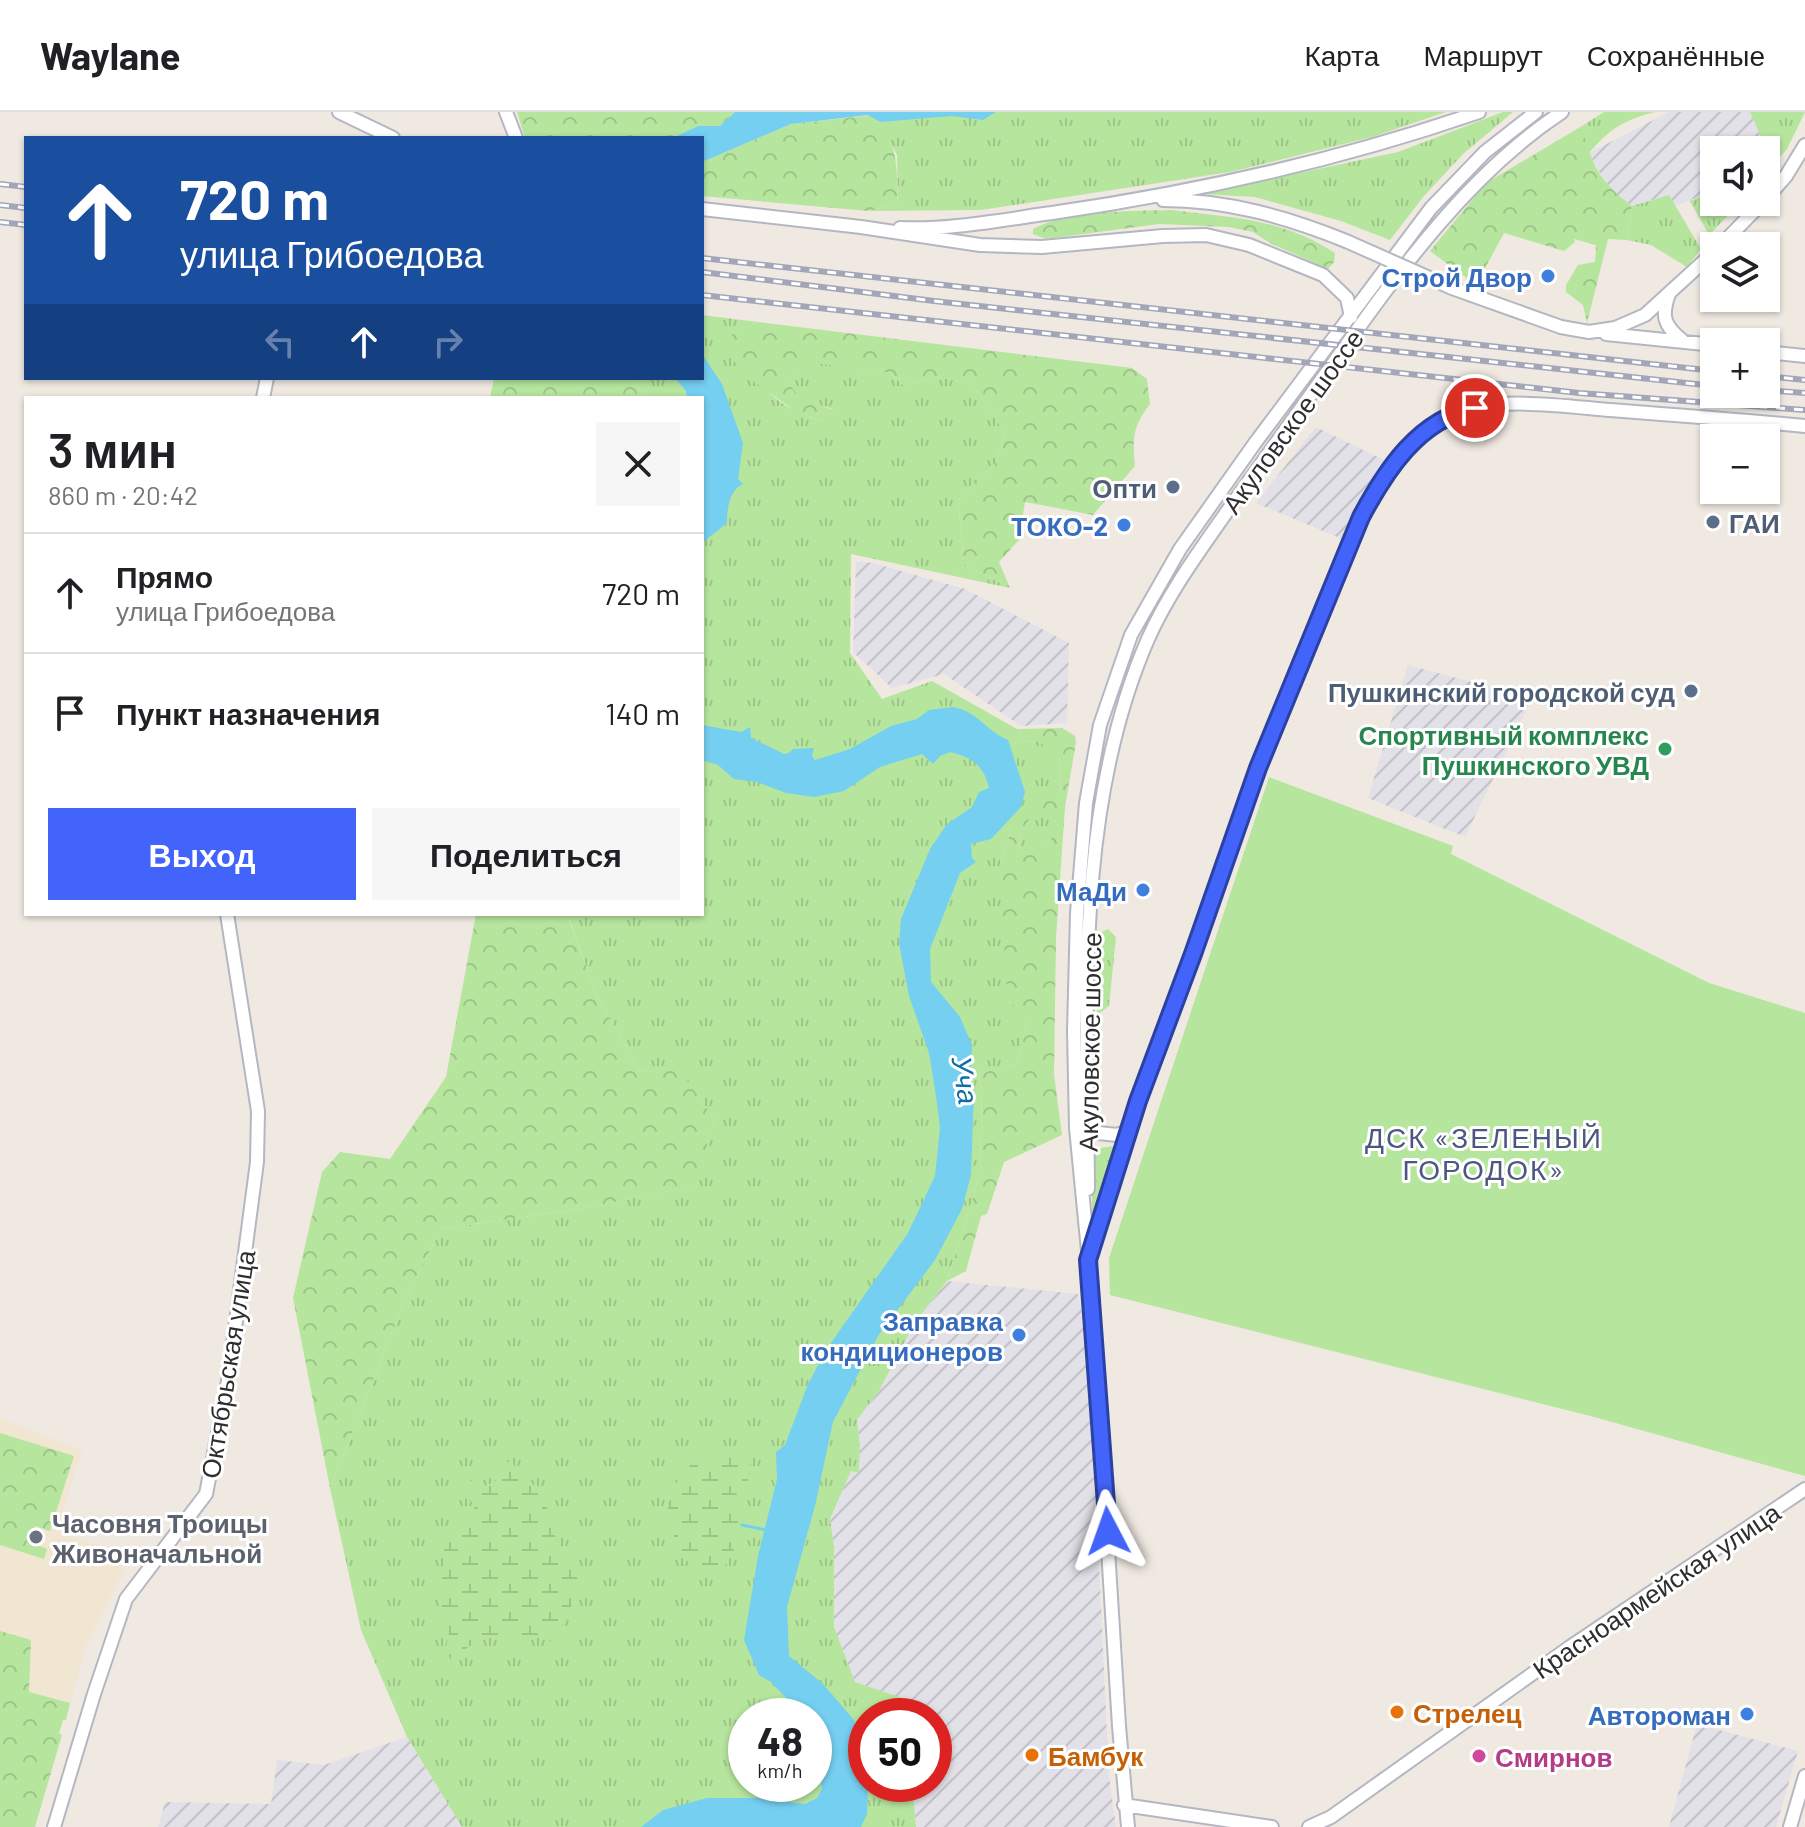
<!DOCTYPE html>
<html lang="ru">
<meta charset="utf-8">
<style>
:root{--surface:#fff;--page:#f6f6f6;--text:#202124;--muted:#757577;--line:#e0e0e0;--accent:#4264fb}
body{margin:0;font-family:Barlow,sans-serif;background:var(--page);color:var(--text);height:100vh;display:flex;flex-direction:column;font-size:30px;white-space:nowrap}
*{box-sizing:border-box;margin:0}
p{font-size:26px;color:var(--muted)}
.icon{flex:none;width:44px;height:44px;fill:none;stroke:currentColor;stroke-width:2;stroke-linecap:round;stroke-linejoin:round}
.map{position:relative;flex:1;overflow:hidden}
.side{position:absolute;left:24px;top:284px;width:680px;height:520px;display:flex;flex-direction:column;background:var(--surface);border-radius:0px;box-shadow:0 2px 6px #0004}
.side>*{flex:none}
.top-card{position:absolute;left:24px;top:24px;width:680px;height:244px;border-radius:0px;box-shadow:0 2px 6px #0004;background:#1a4fa0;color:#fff;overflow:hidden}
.controls{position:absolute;left:1700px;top:24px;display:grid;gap:16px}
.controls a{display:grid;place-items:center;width:80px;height:80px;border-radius:0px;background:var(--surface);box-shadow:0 2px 6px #0004;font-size:40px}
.speed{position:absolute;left:728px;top:1586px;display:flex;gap:16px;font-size:40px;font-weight:700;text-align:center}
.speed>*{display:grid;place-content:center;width:104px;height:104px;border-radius:50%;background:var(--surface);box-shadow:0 2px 6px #0004;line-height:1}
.speed small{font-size:20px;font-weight:400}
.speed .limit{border:12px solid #d22;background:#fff;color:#111}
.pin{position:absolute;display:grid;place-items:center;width:68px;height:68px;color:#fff;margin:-34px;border:4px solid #fff;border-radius:50%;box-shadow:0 2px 8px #0007}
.me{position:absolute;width:88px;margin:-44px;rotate:356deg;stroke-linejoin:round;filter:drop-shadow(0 0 6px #0008)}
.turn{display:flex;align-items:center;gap:28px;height:168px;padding:0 24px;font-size:36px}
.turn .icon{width:104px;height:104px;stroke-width:2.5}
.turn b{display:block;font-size:56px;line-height:68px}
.lanes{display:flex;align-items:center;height:76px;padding:0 24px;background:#0003;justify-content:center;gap:40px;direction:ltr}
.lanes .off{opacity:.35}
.round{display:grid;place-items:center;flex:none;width:84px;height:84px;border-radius:0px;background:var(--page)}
.summary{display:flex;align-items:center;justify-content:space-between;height:136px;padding:0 24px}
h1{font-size:48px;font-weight:600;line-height:60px}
.primary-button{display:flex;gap:16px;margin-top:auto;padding:16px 24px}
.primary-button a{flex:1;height:92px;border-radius:0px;background:var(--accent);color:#fff;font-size:32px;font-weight:600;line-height:92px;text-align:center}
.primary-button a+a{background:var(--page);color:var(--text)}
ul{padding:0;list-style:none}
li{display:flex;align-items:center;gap:24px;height:120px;padding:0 24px;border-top:2px solid var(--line)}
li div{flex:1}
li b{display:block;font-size:30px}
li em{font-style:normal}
header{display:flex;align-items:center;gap:48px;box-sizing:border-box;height:112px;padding:0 40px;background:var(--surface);border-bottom:2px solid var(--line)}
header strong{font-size:38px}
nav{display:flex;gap:44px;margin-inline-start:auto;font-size:28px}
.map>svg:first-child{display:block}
.industrial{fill:url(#industrial-furrows)}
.education{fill:#f0e6d1}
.grass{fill:url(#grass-tufts);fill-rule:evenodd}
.forest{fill:url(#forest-crowns)}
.wetland{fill:url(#wetland-marsh)}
.garden{fill:#b6e59e}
.water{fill:#75cff0}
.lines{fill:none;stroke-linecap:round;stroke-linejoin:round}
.stream{stroke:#75cff0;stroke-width:3}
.secondary-casing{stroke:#b4b7c1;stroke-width:16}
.secondary{stroke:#fff;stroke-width:12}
.rail-casing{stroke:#a3a6b8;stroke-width:6}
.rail{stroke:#fff;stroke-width:3;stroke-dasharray:9;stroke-linecap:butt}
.secondary-bridge-casing{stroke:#b4b7c1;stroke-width:16;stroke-linecap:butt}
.secondary-bridge{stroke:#fff;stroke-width:12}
.route-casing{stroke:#2b41a3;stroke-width:20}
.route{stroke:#4264fb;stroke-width:14}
.shop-dot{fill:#3f7fe0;stroke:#fff;stroke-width:3}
.service-dot{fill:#5c6f8a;stroke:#fff;stroke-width:3}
.leisure-dot{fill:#2e9e5b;stroke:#fff;stroke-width:3}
.worship-dot{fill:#6b7280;stroke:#fff;stroke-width:3}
.food-dot{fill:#e8710a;stroke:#fff;stroke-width:3}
.hotel-dot{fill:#d1479c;stroke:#fff;stroke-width:3}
.labels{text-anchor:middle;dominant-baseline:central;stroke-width:6;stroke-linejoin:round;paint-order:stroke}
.shop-label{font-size:26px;font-weight:bold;fill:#366cbe;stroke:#fff;text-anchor:end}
.street-label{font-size:26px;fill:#2e2e2e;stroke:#fff}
.service-label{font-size:26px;font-weight:bold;fill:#4e5e75;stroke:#fff;text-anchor:end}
.leisure-label{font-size:26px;font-weight:bold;fill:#27864d;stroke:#fff;text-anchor:end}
.worship-label{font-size:26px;font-weight:bold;fill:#5b616d;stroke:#fff;text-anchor:start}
.food-label{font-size:26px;font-weight:bold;fill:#c56008;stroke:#fff;text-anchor:start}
.hotel-label{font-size:26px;font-weight:bold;fill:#b23c85;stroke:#fff;text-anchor:start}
.water-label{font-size:28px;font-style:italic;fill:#0d6fa3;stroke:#fff}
.neighbourhood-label{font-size:28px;letter-spacing:2px;fill:#4d5680;stroke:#fff}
</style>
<header>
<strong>Waylane</strong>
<nav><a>Карта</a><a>Маршрут</a><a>Сохранённые</a></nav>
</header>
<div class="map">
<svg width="1805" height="1715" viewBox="0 0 1805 1715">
<defs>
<pattern id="industrial-furrows" width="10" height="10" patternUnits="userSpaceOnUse" patternTransform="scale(2)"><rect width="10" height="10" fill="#e3e1e8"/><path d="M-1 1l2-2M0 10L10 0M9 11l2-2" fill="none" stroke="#c3c1c7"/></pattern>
<pattern id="grass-tufts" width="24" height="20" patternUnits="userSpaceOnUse" patternTransform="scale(2)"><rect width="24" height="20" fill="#b6e59e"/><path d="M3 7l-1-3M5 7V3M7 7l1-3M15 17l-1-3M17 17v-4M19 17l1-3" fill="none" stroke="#9dc588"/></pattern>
<pattern id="forest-crowns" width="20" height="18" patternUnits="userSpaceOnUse" patternTransform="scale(2)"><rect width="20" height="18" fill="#b6e59e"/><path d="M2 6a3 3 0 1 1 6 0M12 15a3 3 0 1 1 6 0" fill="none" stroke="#9dc588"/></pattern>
<pattern id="wetland-marsh" width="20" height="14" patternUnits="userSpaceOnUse" patternTransform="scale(2)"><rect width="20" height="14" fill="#b6e59e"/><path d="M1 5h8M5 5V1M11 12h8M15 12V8" fill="none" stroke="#9dc588"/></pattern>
</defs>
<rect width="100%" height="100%" fill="#efe9e1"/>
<path class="industrial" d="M 1669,0 L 1750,0 L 1770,42 L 1766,45 L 1766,38 L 1714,38 L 1714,79 L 1675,94 L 1669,83 L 1632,94 L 1608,76 L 1589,41 Z
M 1316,315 L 1384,348 L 1342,427 L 1256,391 Z
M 856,449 L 873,451 L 965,477 L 1069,531 L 1067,611 L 1021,614 L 944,562 L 892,576 L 853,540 Z
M 1408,553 L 1532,586 L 1465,725 L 1368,686 Z
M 947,1169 L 1078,1182 L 1089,1239 L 1109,1665 L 1116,1715 L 916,1715 L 913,1681 L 915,1672 L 934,1672 L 934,1604 L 928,1604 L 928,1595 L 855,1570 L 834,1515 L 834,1434 L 830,1407 L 851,1359 L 858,1361 L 860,1333 L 857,1308 L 879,1279 L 914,1212 Z
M 1697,1612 L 1798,1639 L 1776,1715 L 1669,1715 Z
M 407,1625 L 462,1715 L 158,1715 L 165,1690 L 271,1692 L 277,1648 L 324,1653 Z"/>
<path class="education" d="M 0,1306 L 82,1338 L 57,1419 L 131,1445 L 88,1528 L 70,1591 L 29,1580 L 31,1528 L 0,1519 Z"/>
<path class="grass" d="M 886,0 L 1446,0 L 1372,25 L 1230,60 L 981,98 L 868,99 L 898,92 L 897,43 L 880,10 Z
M 1503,0 L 1513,0 L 1463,42 L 1424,84 L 1390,128 L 1341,109 L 1255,85 L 1201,82 L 1398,40 Z
M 1604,0 L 1655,0 C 1623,8 1610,17 1589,41 L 1582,14 Z
M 1750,0 L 1805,0 L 1787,37 L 1766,61 L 1766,45 L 1769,42 Z
M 1714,79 L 1714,90 L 1741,90 L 1709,123 L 1690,89 Z
M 1669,83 L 1701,137 L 1687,155 L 1651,133 L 1627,128 L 1632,94 Z
M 702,203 L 758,210 L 726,226 C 754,265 771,295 820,308 L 833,297 L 800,288 L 788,270 L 800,248 L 890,261 L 903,273 L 938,265 L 971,271 L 1005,320 L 997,349 L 958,388 L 964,452 L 1010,476 L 851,442 L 850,541 L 882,587 L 932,569 L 1017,617 L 1025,630 L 1040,629 L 1059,642 L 1061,684 L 1050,734 L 1019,740 L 1021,719 L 1031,705 L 1010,714 L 1008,732 L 1000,748 L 1027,908 L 1018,951 L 979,962 L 982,980 L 980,1062 L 947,1169 L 914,1212 L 879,1279 L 857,1308 L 860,1333 L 859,1361 L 851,1359 L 830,1407 L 834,1434 L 834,1515 L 855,1570 L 929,1595 L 928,1604 L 866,1604 L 866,1672 L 915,1672 L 913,1681 L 916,1715 L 462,1715 L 407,1625 L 361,1518 L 330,1376 L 407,1183 L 441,1117 L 579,1097 L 693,1074 L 715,1008 L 677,955 L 640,960 L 597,884 L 569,806 L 574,802 L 702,802 L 702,286 L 643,286 L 635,266 L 702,266 ZM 746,1604 L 814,1604 L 814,1672 L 746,1672 Z
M 1108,817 L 1116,825 L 1109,894 L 1097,903 L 1098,822 Z
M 1115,1034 L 1092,1115 L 1092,1037 Z"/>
<path class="forest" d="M 517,0 L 735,0 L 720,14 L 698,14 L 672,26 L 525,26 Z
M 872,3 C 899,24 897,61 898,92 L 868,99 L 702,84 L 702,50 L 791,12 Z
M 1582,14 C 1592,54 1599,69 1632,94 L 1627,128 L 1608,127 L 1587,211 L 1583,193 L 1566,180 L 1566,173 L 1578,153 L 1595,150 L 1596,133 L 1574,127 L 1575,130 L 1564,139 L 1504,121 L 1476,173 L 1430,139 L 1486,71 Z
M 1172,98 C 1233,106 1282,106 1335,141 L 1334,150 L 1328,157 L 1270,131 L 1253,120 L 1229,115 L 1159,112 L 1046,127 L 1033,122 L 1033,117 C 1066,98 1134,99 1172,98 Z
M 758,210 L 1132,256 L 1147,267 L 1150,292 C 1133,314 1132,326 1135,354 L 1093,403 L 1025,390 L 1019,428 L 999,450 L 1010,476 L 964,452 L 958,388 L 997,349 L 1005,320 L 971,271 L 938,265 L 903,273 L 890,261 L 800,249 L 788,270 L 800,287 L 834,298 L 821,308 L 799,302 L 739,259 L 725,226 Z
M 494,266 L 635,266 L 643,286 L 490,286 Z
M 1062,616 L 1075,624 L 1076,630 L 1065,695 L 1056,826 L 1054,962 L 1062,1023 L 1004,1050 L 987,1102 L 981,1104 L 966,1159 L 947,1169 L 980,1062 L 982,980 L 979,962 L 1018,951 L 1027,908 L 1007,886 L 1000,748 L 1008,732 L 1010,714 L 1024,699 L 1029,700 L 1031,705 L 1021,719 L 1019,739 L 1050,734 L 1054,711 L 1042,698 L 1046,688 L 1061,684 L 1059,642 L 1047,640 L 1040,629 L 1025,630 L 1017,617 Z
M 476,802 L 574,802 L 569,807 L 597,884 L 640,960 L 677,954 L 715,1008 L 694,1074 L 579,1097 L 441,1117 L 407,1183 L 330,1376 L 293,1186 L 322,1060 L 340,1040 L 390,1047 L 446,965 Z
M 0,1321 L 74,1344 L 50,1419 L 35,1414 L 29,1430 L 47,1437 L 44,1447 L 0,1433 Z
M 0,1519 L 31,1528 L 29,1580 L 70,1591 L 66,1608 L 63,1608 L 59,1621 L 62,1623 L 35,1715 L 0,1715 Z"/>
<path class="wetland" d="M 736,1340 L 750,1347 L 749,1367 L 736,1380 L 745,1406 L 732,1443 L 722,1458 L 710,1462 L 694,1459 C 683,1442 669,1421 668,1401 C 668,1379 684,1353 704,1344 C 715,1340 725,1341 736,1340 Z
M 512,1349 L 519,1367 L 535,1373 L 547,1383 L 547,1405 L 568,1454 L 585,1476 L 576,1483 L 555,1530 C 515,1519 482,1518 451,1549 L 446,1536 L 449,1520 L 439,1508 L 445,1429 C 454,1416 467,1410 475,1397 L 471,1389 L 457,1382 L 471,1368 L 483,1374 C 498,1371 500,1365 505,1351 Z"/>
<path class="garden" d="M 1269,665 L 1453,734 L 1451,742 L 1709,871 L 1805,901 L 1805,1364 L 1594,1305 L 1110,1183 L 1109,1146 Z"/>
<path class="water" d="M 735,0 L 996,0 L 983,8 L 952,4 L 880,10 L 868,3 L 791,12 L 702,50 L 702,26 L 672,26 L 698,14 L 720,14 Z
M 702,242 L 722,272 L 743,331 L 738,367 L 743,372 C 729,378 727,397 727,411 L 702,431 L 702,286 L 687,286 L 686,279 L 675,266 L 702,266 Z
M 953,595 C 977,599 985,618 1008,628 L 1025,680 L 1021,695 L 991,727 L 971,732 L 972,746 L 976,750 L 960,761 L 930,837 L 931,870 L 960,905 L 972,933 L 971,961 L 974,979 L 971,1063 L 962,1097 L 935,1148 L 878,1224 L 833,1310 L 815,1394 L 787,1495 L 789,1544 L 823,1572 L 854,1608 L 860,1633 L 866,1643 L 866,1672 L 868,1672 L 867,1702 L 861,1715 L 641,1715 L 663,1698 L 707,1686 L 758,1686 L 805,1692 L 817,1686 L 822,1677 L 814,1628 L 814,1604 L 803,1604 L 771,1570 L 759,1563 L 744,1528 L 758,1444 L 777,1367 L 776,1340 L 785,1333 L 808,1272 L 826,1238 L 908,1121 L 935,1064 L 940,1016 L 936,984 L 929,941 L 909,884 L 899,831 L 901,807 L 930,737 L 947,712 L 972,695 L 979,680 L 989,676 C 984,653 971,645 950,640 L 940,644 L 933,652 L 922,642 L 880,655 L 844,679 L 814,685 L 786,681 L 757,670 L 734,667 L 718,653 L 702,648 L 702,613 L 741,620 L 750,615 L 751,626 L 784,642 L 789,641 L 793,637 L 814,636 L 812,644 L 815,648 L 850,637 L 891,614 L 917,607 L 929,598 Z"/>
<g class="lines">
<path class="stream" d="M 742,1413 L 766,1418"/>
<g class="secondary-casing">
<path id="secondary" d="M 339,0 L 393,26
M 506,0 L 516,26
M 1766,87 L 1786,64 L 1805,33
M 1163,88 C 1227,88 1287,105 1346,129
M 702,97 L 861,115 L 980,133 L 1042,135 L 1163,124 L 1206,123 L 1249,133 L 1323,163 L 1347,186 L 1351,205
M 900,116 C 951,118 1001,108 1052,101 C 1197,80 1340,48 1479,0
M 1720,134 L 1763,90
M 1452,176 L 1561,215 L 1589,220 L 1615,216 L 1645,203 L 1714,140
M 1669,182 C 1661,204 1664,214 1682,228
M 1606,222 L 1714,233
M 1766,240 L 1805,244
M 263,286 L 267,266
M 1080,1019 L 1117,1023 L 1128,1019
M 1088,1077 C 1087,897 1074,696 1148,527 C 1168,482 1198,441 1226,401 C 1260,354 1293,307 1327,260 C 1394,166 1465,64 1562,0
M 1090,1141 L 1138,989 L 1193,842 L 1258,656 L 1361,405 C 1382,367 1410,319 1453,302 C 1498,284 1562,294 1610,298 C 1675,303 1740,308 1805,314
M 1124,1693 L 1272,1715
M 54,1715 L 94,1582 L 126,1487 L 206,1382 L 228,1269 L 257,1050 L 258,999 L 227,802
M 1128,1715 L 1119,1614 L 1092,1180 L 1076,1016 L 1074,919 L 1077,801 L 1086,691 L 1100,613 L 1131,523 L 1180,437 L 1255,331 L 1431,96 L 1485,40 L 1536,0
M 1309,1715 L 1331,1705 L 1570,1535 L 1805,1377
M 1790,1715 L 1805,1664"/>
</g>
<use href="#secondary" class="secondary"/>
<g class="rail-casing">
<path id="rail" d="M 0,72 L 26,75
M 0,93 L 26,96
M 0,110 L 26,113
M 702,146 L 1714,259
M 702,160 L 934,189 L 1714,274
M 702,183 L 1579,281 L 1805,298
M 1766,264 L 1805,268
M 1766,278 L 1805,281"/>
</g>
<use href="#rail" class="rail"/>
<g class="secondary-bridge-casing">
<path id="secondary-bridge" d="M 1346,129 L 1452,176"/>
</g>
<use href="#secondary-bridge" class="secondary-bridge"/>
</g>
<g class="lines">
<g class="route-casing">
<path id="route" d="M 1108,1419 L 1088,1148 L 1138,989 L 1193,842 L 1258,656 L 1361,405 C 1386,358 1419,307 1475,296"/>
</g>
<use href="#route" class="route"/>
</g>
<g class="shop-dot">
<circle cx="1548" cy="164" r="8"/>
<circle cx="1124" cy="413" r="8"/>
<circle cx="1143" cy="778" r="8"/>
<circle cx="1019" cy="1223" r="8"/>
<circle cx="1747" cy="1602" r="8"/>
</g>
<g class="service-dot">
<circle cx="1173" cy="375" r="8"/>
<circle cx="1713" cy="410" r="8"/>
<circle cx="1691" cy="579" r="8"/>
</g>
<circle class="leisure-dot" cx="1665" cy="637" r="8"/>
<circle class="worship-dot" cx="36" cy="1425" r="8"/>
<g class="food-dot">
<circle cx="1397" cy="1600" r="8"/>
<circle cx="1032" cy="1643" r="8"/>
</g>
<circle class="hotel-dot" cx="1479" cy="1644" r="8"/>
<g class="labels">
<g class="shop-label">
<text x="1532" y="164">Строй Двор</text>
<text x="1108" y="413">ТОКО-2</text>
<text x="1127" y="778">МаДи</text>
<text x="1003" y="1208">Заправка<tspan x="1003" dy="30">кондиционеров</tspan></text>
<text x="1731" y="1602">Автороман</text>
</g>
<g class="street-label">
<text transform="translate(1292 309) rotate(-54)">Акуловское шоссе</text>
<text transform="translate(1089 930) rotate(-89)">Акуловское шоссе</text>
<text transform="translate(227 1252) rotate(-81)">Октябрьская улица</text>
<text transform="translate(1656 1478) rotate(-34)">Красноармейская улица</text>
</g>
<g class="service-label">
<text x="1157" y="375">Опти</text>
<text x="1729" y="410" text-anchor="start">ГАИ</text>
<text x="1675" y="579">Пушкинский городской суд</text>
</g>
<g class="leisure-label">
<text x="1649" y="622">Спортивный комплекс<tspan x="1649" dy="30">Пушкинского УВД</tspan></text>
</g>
<g class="worship-label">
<text x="52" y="1410">Часовня Троицы<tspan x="52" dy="30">Живоначальной</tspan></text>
</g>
<g class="food-label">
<text x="1413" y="1600">Стрелец</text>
<text x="1048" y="1643">Бамбук</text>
</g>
<g class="hotel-label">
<text x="1495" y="1644">Смирнов</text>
</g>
<g class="water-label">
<text transform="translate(966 968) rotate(81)">Уча</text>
</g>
<g class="neighbourhood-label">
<text x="1484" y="1025">ДСК «ЗЕЛЕНЫЙ<tspan x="1484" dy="32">ГОРОДОК»</tspan></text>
</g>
</g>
</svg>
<div class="controls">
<a><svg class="icon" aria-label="sound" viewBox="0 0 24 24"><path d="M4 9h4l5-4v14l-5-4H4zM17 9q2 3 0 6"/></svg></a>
<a><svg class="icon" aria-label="layers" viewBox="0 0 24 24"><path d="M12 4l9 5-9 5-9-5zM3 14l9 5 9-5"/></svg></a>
<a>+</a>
<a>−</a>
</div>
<div class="speed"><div>48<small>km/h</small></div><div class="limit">50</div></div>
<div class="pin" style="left:1475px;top:296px;background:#d93025"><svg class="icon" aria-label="arrive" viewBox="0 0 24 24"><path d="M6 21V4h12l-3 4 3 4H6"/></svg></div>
<svg class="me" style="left:1108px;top:1419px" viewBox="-20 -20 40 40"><path d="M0-17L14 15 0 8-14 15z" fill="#4264fb" stroke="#fff" stroke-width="4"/></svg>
<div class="top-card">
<div class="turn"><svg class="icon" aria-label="ahead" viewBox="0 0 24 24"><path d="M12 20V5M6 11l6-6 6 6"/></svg><div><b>720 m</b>улица Грибоедова</div></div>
<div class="lanes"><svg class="icon off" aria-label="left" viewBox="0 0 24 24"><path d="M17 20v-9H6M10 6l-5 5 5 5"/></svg><svg class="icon" aria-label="ahead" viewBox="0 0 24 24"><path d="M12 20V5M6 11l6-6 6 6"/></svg><svg class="icon off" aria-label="right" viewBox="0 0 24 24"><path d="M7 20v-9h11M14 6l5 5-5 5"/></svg></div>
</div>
<section class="side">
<div class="summary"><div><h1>3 мин</h1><p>860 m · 20:42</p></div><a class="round"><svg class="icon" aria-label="close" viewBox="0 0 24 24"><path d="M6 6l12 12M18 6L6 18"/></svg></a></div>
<ul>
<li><svg class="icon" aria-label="ahead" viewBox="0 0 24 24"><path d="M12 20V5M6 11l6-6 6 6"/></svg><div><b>Прямо</b><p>улица Грибоедова</p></div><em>720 m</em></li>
<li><svg class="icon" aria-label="arrive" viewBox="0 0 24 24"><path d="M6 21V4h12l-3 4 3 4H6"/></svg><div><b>Пункт назначения</b></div><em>140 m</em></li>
</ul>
<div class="primary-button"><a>Выход</a><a>Поделиться</a></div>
</section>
</div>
